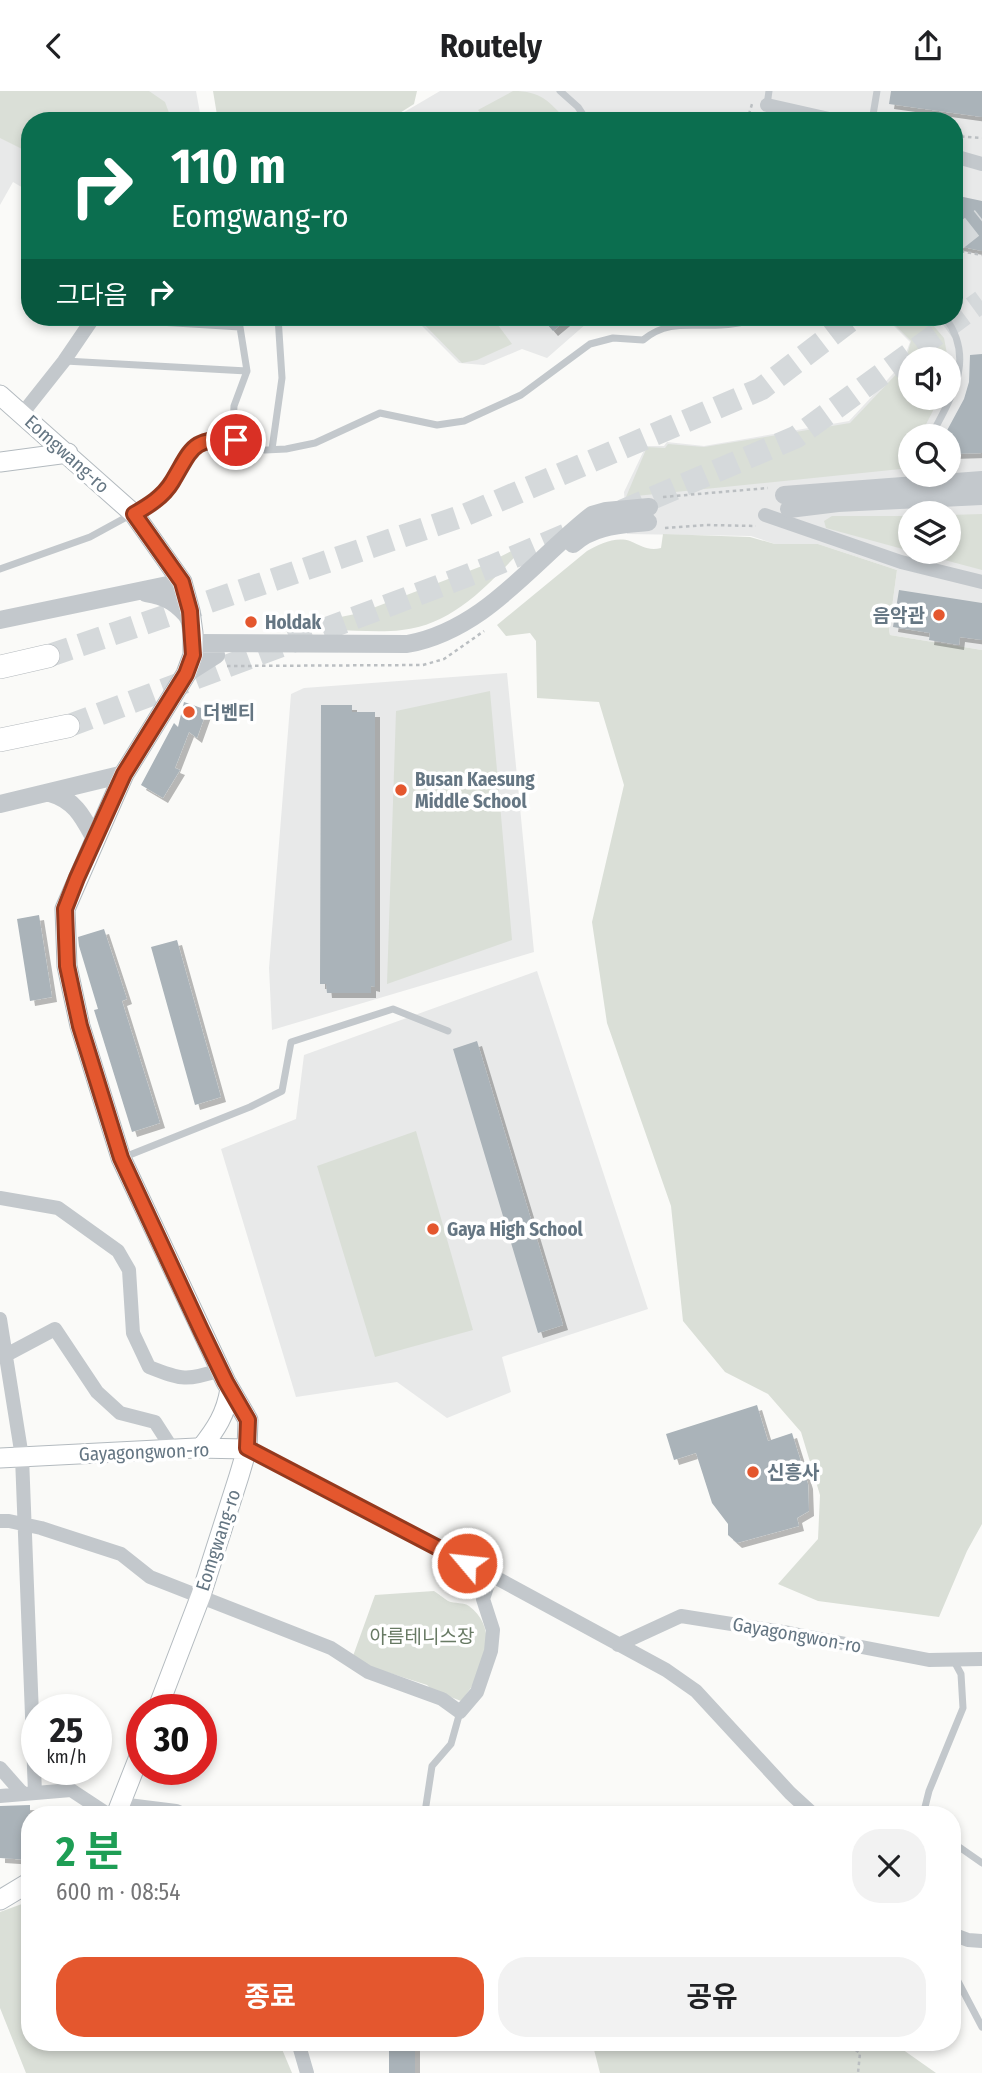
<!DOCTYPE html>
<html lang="ko">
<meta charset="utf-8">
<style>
:root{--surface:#fff;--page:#f2f2f2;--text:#202124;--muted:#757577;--accent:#e4572e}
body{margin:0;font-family:"Fira Sans Condensed","Noto Sans KR",sans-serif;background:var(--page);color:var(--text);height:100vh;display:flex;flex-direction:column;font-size:26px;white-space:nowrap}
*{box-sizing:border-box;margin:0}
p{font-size:23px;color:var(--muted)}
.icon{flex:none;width:38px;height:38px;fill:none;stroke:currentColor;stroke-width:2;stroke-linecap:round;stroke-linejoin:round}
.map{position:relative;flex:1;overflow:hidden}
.side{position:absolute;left:21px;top:1715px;width:940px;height:245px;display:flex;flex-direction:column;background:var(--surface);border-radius:28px;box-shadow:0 4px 10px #0003}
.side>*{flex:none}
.banner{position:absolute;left:21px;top:21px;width:942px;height:214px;border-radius:28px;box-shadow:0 4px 10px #0003;background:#0b6e4f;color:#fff;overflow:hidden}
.buttons{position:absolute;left:898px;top:256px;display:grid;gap:14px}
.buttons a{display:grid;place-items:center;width:63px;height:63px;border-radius:50%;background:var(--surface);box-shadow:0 4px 10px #0003;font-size:35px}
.speed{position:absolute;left:21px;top:1603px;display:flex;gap:14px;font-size:35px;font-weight:700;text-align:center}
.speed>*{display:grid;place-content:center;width:91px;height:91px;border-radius:50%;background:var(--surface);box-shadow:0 4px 10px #0003;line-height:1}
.speed small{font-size:18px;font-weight:400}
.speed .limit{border:10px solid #d22;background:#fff;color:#111}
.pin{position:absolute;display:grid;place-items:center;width:60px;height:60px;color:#fff;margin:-30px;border:4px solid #fff;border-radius:50%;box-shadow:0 2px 7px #0007}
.me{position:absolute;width:77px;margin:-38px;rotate:298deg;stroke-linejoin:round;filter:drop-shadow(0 0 5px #0008)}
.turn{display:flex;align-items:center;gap:24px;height:147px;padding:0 35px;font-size:32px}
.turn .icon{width:91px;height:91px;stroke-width:2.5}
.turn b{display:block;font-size:49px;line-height:60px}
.then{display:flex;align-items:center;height:66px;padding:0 35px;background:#0003;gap:14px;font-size:26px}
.round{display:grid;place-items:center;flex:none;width:74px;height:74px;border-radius:28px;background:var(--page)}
.head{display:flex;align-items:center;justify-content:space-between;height:119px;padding:0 35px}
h1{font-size:42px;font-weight:700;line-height:52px;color:#1e9e55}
.cta{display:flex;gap:14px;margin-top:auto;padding:14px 35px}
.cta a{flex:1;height:80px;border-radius:28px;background:var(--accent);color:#fff;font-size:28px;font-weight:700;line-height:80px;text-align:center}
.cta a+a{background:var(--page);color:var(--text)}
header{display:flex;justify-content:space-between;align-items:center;height:91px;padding:0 35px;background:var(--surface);font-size:32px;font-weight:700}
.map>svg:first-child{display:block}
.built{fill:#e8e9e9;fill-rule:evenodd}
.green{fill:#dadfd7}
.building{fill:#aab3b9;filter:url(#shadow)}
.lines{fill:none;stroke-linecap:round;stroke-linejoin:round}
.trunk-tunnel{stroke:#d5d9db;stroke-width:23;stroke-dasharray:23 11;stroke-linecap:butt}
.secondary-casing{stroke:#b3babf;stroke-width:21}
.trunk-casing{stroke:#b4b9bd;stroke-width:24}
.path{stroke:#bbbfc2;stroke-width:2.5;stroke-dasharray:3.5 3.5;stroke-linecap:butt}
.service{stroke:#c3c8cc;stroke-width:7}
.minor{stroke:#c3c8cc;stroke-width:14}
.tertiary{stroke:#c3c8cc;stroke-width:18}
.secondary{stroke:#fff;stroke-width:19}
.trunk{stroke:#fff;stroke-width:23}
.route-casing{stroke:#94391e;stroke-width:18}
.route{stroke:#e4572e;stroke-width:12}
.poi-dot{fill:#e4572e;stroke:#fff;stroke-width:2.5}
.labels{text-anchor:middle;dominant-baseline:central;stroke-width:7;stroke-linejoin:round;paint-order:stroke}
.street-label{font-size:19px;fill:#657683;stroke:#fff}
.poi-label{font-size:19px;font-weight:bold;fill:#657683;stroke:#fff;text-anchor:start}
.park-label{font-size:19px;fill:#687a64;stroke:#fff}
</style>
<header><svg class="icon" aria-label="back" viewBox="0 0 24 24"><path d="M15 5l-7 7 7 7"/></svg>Routely<svg class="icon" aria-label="share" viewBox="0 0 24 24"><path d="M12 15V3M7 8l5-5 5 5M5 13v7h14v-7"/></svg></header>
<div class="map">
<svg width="982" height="1982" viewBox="0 0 982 1982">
<defs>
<filter id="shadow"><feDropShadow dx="5" dy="5" stdDeviation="0" flood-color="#0004"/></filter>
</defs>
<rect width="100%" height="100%" fill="#fafaf8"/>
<path class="built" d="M 0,0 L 196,0 L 200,22 L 195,30 L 30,30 L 30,101 L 13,91 L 0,114 Z
M 440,0 L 982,0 L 982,559 L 890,544 L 889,539 L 897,479 L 818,453 L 775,453 L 751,445 L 627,443 L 624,401 L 646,355 L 664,355 L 667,351 L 704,355 L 849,330 L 902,273 L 910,251 L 885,226 L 954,226 L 954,30 L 389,30 ZM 910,268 L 948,268 L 948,306 L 910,306 ZM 910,345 L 948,345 L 948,383 L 910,383 ZM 910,422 L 948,422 L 948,460 L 910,460 Z
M 413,226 L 594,226 L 547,267 L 522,258 L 484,274 L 459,272 Z
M 507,582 L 534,861 L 272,939 L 269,877 L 291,603 L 304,597 Z
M 537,880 L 648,1218 L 502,1266 L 511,1301 L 447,1327 L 397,1291 L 296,1306 L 221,1058 L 296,1028 L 304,964 Z"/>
<path class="green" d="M 0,0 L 149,0 L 165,11 L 172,30 L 30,30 L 30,62 L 0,47 Z
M 213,0 L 417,0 L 414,13 L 387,30 L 218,30 Z
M 513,0 C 541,0 549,10 567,30 L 487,30 L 478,19 Z
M 417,226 L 492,226 L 512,253 L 477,269 L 462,272 Z
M 887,226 L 926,226 L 944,247 L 948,268 L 910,268 L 910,306 L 940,306 L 920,345 L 910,345 L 910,362 L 901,378 L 626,406 L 647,356 L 665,357 L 668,353 L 704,356 L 850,332 L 904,275 L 911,250 Z
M 982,423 L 982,479 L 911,460 L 948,460 L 949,424 Z
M 832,425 L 910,425 L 910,460 L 826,437 L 824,430 Z
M 663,443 L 750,446 L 775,453 L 818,453 L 897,479 L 889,539 L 890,544 L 982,559 L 982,1433 L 967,1460 L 939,1526 L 818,1510 L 778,1493 L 818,1448 L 820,1404 L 801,1341 L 768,1303 L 725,1281 L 683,1230 L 671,1115 L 607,932 L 592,831 L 624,694 L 599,611 L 537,607 L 536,550 L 530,542 L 506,545 L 497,534 L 587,460 C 599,453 616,445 630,450 C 642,455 648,460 661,457 Z
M 529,451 C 493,488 457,533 402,539 C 379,542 355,539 332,539 L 325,536 L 326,529 L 360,522 L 482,475 Z
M 490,600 L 512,849 L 387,893 L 396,620 Z
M 416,1040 L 473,1239 L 375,1266 L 317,1075 Z
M 434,1500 C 439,1503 443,1507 448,1510 C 455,1513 464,1511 469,1515 C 502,1540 483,1585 461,1610 L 432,1599 L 427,1594 L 374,1577 L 353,1565 L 375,1504 Z
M 30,1810 L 30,1951 L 279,1951 L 292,1982 L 26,1982 L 0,1917 L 0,1821 Z
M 592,1951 L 892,1951 L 936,1982 L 600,1982 Z"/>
<path class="building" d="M 891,0 L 982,0 L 982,26 L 889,13 Z
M 954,104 L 982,110 L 982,160 L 954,154 Z
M 541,226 L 570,226 L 553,240 Z
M 982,263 L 982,362 L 948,363 L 948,345 L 944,345 L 964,308 L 969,291 L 970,264 Z
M 899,499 L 982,512 L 982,549 L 960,546 L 959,554 L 929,549 L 930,542 L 893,536 Z
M 184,611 L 207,619 L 197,647 L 189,641 L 175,677 L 180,679 L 163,707 L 141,694 L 174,632 L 178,636 Z
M 321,614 L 352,614 L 352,621 L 375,621 L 375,896 L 371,895 L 371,902 L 327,902 L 326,893 L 320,893 Z
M 39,824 L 52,906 L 30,910 L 17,828 Z
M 104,838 L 127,908 L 122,910 L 160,1032 L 132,1041 L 94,919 L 98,918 L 79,855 L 78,846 Z
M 177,849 L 221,1006 L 195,1014 L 151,856 Z
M 477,950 L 563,1234 L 538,1242 L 453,958 Z
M 757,1314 L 768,1350 L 792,1342 L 808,1393 L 809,1420 L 797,1427 L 799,1435 L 737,1452 L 728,1444 L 728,1433 L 712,1412 L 696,1362 L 674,1369 L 666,1343 Z
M 30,1714 L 30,1769 L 0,1767 L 0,1715 Z
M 389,1955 L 415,1955 L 415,1982 L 389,1982 Z"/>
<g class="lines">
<path class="trunk-tunnel" d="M 954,150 L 982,128
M 622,420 L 796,346 L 982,210
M 48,565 L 465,424 L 761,298 L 855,226
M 68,635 L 490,476 L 575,440"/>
<g class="secondary-casing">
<path id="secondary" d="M 0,304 L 134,423 L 182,491 L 190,520 L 193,542 L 193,564 L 186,583 L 124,683 L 65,818 L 67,875 L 80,935 L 121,1067 L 226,1291 L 248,1329 L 247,1358 L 239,1385 L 201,1504 L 157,1619
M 0,371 L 68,362
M 201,1357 C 216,1338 226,1323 230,1298
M 0,1367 L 196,1357 L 247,1358
M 116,1724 L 142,1658
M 0,1809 L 30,1791"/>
</g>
<g class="trunk-casing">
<path id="trunk" d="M 0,576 L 48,565
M 0,649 L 68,635"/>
</g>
<path class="path" d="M 747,30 L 752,13
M 954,45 L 982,47
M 954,159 L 982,164
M 663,406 L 768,397
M 665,437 L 706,434 L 756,435
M 227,575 L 423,574 L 444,568 L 484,540
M 844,1951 L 860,1962 L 858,1982"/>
<path class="service" d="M 560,0 L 578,16 L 587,30
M 767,14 L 769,0
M 872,30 L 877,0
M 94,227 L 240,236 L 247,280 L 234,315 L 233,335 L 236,349
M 65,270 L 247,280
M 931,345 C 952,305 976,268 945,226
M 272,358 L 282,287 L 278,226
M 0,478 L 90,446 L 145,416 L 160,406 L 172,391 L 180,373 L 195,354 L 211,348 L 236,349 L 265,359 L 286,358 L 315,352 L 380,322 L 437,334 L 464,330 L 521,304 L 590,253 L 613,247 L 643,249 C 668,228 692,236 721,234 C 738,233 754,229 770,226
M 122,1067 L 250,1016 L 282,1000 L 291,951 L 393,918 L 448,940
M 425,1721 L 432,1675 L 451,1653 L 460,1621
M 925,1724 L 924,1720 L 929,1700 L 963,1617 L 961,1583 L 954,1570
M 952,1751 L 982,1772
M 952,1879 L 982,1936"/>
<path class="minor" d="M 767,14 L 838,30
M 954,65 L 982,73
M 22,323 L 64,270 L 94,226
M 765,424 L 901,471 L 982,491
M 0,1107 L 58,1117 L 118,1160 L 129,1179 L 133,1242 L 149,1276 C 182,1289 187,1290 220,1279
M 0,1228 L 22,1366 L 35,1702
M 0,1260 L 8,1263 L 55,1238 L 97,1301 L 120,1322 L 155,1331 L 173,1359
M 247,1358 L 491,1484 L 666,1579 L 696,1600 L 790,1702 L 814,1724
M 0,1430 L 9,1430 L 41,1437 L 121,1463 L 150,1486 L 331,1557 L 368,1581 L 442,1608 L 460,1621 L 477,1601 L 491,1560 L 493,1539 L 483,1508 L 491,1484
M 618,1554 L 681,1525 L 789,1542 L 929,1569 L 982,1568
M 0,1677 L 23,1703
M 0,1705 L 71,1699 L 109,1724
M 120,1713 L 176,1720 L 185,1724
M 952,1843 L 968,1849 L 982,1850
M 298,1951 L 307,1982"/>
<path class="tertiary" d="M 784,404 L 982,389
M 789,418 L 838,412 L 982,405
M 573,453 C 594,434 621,434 648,431
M 146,502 C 167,505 178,513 191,529
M 0,529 L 182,491
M 193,552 L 407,553 C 485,539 533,470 592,424 L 606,420 L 649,416
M 186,583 L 216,564
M 50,702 C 75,709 83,726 95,748
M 0,713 L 124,683"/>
<use href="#secondary" class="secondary"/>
<use href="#trunk" class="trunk"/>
</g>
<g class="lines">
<g class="route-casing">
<path id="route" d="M 236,349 C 191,347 193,356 172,391 C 163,406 148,415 134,423 L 182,491 L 190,520 L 193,564 L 186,583 L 124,683 L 77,787 L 65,818 L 67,875 L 80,935 L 121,1067 L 201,1239 L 226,1291 L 248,1329 L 247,1357 L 467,1472"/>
</g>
<use href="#route" class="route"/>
</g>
<g class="poi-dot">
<circle cx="939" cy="524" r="7"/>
<circle cx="251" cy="531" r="7"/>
<circle cx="189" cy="621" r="7"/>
<circle cx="401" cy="699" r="7"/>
<circle cx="433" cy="1138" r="7"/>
<circle cx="753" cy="1381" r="7"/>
</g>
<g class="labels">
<g class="street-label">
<text transform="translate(67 363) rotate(42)">Eomgwang-ro</text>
<text transform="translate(144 1361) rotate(-2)">Gayagongwon-ro</text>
<text transform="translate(218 1449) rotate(-72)">Eomgwang-ro</text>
<text transform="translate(797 1544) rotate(10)">Gayagongwon-ro</text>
</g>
<g class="poi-label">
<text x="925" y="524" text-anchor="end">음악관</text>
<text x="265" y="531">Holdak</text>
<text x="203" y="621">더벤티</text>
<text x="415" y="688">Busan Kaesung<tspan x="415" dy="22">Middle School</tspan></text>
<text x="447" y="1138">Gaya High School</text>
<text x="767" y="1381">신흥사</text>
</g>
<g class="park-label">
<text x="422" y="1545">아름테니스장</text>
</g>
</g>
</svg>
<div class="buttons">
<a><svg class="icon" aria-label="sound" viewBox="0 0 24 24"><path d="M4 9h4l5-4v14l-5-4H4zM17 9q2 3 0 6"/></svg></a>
<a><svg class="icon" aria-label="search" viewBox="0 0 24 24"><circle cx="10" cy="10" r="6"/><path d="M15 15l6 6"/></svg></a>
<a><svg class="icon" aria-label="layers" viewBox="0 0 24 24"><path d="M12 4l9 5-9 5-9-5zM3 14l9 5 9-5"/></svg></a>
</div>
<div class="speed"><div>25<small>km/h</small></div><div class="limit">30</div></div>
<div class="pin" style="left:236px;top:349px;background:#d93025"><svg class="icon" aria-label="arrive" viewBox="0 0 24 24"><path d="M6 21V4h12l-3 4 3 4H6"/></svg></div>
<svg class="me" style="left:467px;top:1472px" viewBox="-20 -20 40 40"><circle r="17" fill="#e4572e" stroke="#fff" stroke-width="3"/><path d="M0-11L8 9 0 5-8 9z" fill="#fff"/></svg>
<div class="banner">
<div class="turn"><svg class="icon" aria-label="right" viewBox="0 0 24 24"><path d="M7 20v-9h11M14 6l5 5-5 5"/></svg><div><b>110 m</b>Eomgwang-ro</div></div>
<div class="then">그다음<svg class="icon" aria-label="right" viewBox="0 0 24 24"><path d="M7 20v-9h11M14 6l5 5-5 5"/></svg></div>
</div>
<section class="side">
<div class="head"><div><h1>2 분</h1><p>600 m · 08:54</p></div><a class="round"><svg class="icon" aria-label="close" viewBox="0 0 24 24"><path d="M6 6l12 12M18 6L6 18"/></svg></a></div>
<div class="cta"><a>종료</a><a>공유</a></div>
</section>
</div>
